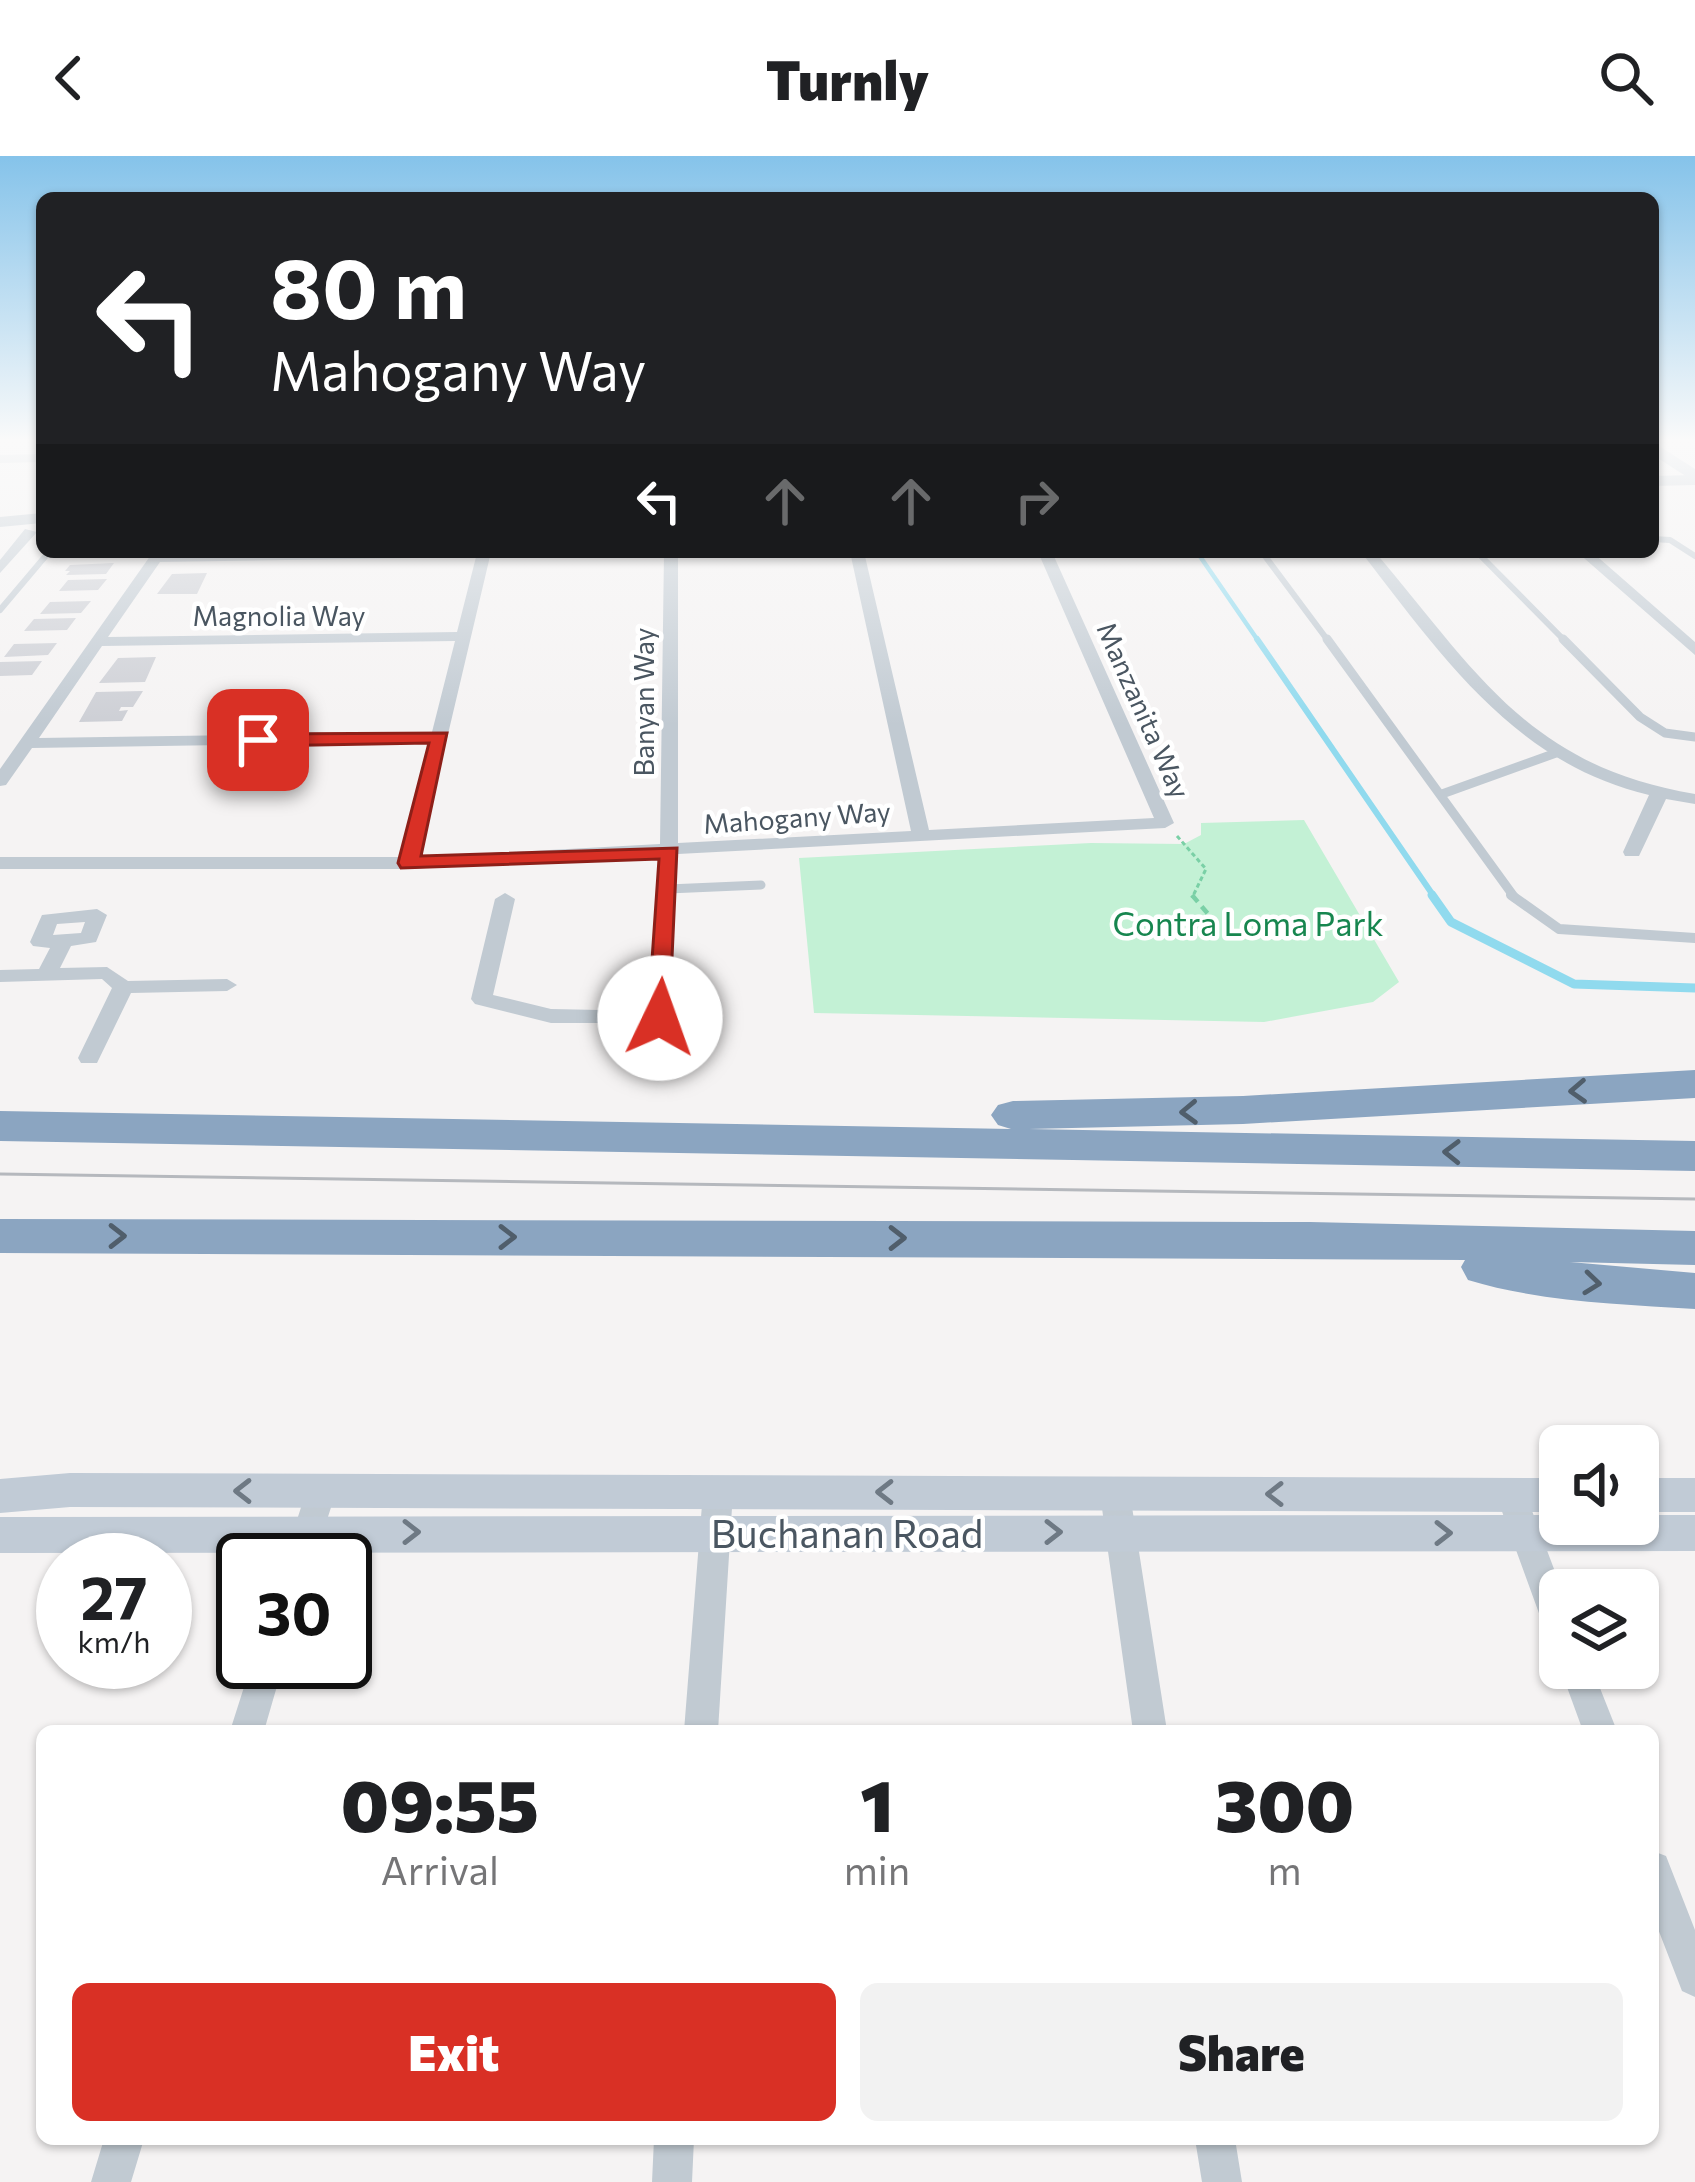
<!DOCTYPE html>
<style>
:root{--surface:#fff;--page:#f2f2f2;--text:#202124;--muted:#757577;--accent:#d93025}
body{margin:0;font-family:Commissioner,sans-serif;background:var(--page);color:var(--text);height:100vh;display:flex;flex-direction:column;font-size:45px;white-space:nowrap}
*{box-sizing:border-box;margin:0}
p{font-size:39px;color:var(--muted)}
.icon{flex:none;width:66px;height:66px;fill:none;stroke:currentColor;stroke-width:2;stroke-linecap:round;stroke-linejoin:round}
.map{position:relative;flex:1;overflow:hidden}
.sheet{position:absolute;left:36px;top:1569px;width:1623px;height:420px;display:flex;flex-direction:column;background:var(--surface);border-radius:18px;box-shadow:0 3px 9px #0004}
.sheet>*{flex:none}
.banner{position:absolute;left:36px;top:36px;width:1623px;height:366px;border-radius:18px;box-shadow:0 3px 9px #0004;background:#202124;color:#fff;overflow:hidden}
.buttons{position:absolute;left:1539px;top:1269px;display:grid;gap:24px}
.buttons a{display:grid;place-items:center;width:120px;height:120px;border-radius:18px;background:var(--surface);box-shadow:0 3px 9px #0004;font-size:60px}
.speed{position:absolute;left:36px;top:1377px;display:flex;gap:24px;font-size:60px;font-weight:700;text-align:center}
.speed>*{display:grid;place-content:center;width:156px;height:156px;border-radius:50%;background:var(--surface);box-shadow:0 3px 9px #0004;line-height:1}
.speed small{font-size:30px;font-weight:400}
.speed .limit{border:6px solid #111;border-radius:18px;background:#fff;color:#111}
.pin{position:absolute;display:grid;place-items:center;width:102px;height:102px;color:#fff;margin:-51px;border-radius:24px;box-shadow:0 6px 18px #0006}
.me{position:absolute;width:132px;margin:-66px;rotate:3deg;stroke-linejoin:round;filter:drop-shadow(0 0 9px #0008)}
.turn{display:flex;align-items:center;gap:42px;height:252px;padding:0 36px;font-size:54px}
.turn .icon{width:156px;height:156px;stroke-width:2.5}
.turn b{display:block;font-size:84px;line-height:102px}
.lanes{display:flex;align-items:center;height:114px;padding:0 36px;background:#0003;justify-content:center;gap:60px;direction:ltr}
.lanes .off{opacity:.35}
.eta{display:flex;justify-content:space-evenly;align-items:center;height:204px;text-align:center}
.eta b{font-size:72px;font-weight:800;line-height:84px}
.button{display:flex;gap:24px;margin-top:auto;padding:24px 36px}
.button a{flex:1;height:138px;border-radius:18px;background:var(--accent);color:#fff;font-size:48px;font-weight:800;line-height:138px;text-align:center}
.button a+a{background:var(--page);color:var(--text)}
header{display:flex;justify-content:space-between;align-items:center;height:156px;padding:0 36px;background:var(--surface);font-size:54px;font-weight:800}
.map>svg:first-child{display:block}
.green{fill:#c3f1d5}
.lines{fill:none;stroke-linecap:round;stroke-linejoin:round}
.stream-far2{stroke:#90daee;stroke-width:4.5}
.stream-far1{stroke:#90daee;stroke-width:6}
.stream{stroke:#90daee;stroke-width:9}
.building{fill:#cdcfd5}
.path-far1{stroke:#7ad0a6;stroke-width:3;stroke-dasharray:4.5 3;stroke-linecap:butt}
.path{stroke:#7ad0a6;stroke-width:4.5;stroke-dasharray:9 6;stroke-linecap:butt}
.service-far2{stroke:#c1cad2;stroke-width:6}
.service-far1{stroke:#c1cad2;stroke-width:9}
.service{stroke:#c1cad2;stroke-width:10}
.minor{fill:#c1cad2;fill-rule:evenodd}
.tertiary{fill:#c1cad2;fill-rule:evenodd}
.secondary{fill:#c1cbd6;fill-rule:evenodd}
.motorway{fill:#8ba5c1;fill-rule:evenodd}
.tram{stroke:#b5b8bd;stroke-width:3}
.oneway{stroke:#505e6b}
.oneway2{stroke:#6e7984}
.route{fill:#d93025;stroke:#8d1f18;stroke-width:3}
.labels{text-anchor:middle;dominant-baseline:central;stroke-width:9;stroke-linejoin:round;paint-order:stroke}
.far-street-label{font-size:27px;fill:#4a5661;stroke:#fff}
.park-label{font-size:33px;fill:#17864f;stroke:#fff}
.near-street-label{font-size:39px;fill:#4a5661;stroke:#fff}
</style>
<header><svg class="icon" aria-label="back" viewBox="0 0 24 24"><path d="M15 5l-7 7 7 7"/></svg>Turnly<svg class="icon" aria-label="search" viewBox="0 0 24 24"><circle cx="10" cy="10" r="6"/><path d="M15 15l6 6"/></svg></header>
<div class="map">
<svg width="1695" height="2026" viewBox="0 0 1695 2026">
<rect width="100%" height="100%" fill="#f5f3f3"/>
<path class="green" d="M 1304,664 L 1399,826 L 1373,846 L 1264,866 L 814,857 L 799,702 L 1091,687 L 1184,688 L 1201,679 L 1201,667 Z"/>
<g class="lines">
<path class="stream-far2" d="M 1197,396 L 1259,486"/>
<path class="stream-far1" d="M 1257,483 L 1435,742"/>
<path class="stream" d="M 1432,739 L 1451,766 L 1574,828 L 1695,832"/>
</g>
<path class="building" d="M 114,407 L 106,418 L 66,419 L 70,415 L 65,415 L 70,409 Z
M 207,417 L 197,438 L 157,438 L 172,418 Z
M 107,423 L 98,434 L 59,435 L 68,424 Z
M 91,445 L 81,457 L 40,458 L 50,446 Z
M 76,462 L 67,474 L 24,475 L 34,463 Z
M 57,487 L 48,499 L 4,501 L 14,488 Z
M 156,501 L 145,526 L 99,527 L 118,502 Z
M 42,505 L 32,519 L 0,520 L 0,506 Z
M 143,535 L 133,551 L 121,551 L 119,555 L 128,554 L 122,565 L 79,566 L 96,536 Z"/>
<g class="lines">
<path class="path-far1" d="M 1177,680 L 1206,713 L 1192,742"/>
<path class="path" d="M 1192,739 L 1214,765"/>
<path class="service-far2" d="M 1653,383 L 1670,384 L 1695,400
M 1262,396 L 1329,486
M 1477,396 L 1566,486
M 0,454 L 49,396"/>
<path class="service-far1" d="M 1327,483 L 1515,742
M 1563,483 L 1640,561 L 1665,577 L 1695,581
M 1442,638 L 1556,597
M 668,733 L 761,729"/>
<path class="service" d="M 1511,739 L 1559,773 L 1695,782"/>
<path class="minor" d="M 42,298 L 42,306 L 0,307 L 0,299 Z
M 25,373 L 37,376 L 0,417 L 0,404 Z
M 153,396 L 491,396 L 419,701 L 660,688 L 664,396 L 678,396 L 678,687 L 911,675 L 850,396 L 864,396 L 929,674 L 1154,662 L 1038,396 L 1052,396 L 1174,667 L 1165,672 L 678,698 L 668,867 L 551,867 L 475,848 L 471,843 L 495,743 L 505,737 L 515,743 L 493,839 L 551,853 L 650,855 L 659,699 L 408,713 L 0,713 L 0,701 L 400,701 L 429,586 L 32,592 L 6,629 L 0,630 L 0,613 ZM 476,401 L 457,476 L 108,481 L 160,406 ZM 455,485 L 432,576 L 39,582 L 102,490 Z
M 1361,396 L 1375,396 C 1477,516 1528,610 1695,638 L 1695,648 L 1666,643 L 1639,700 L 1625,700 L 1623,696 L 1649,639 C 1514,607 1442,500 1361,396 Z
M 1577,396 L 1592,396 L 1695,486 L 1695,499 Z
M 97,753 L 107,759 L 96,786 L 71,790 L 60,812 L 107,811 L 128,825 L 227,823 L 237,829 L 227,835 L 131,837 L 97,907 L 81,907 L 78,902 L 112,832 L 102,823 L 0,826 L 0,814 L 39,813 L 50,792 L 33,790 L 30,786 L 42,759 ZM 85,766 L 81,777 L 53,779 L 57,768 Z
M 321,1323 L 331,1327 L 336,1336 L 314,1404 L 284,1404 L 306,1336 L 311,1327 Z
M 718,1323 L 728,1327 L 733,1336 L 718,1575 L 684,1575 L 703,1336 L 708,1327 Z
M 1115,1325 L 1125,1329 L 1130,1338 L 1167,1575 L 1133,1575 L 1100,1338 L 1105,1329 Z
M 1511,1326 L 1521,1330 L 1526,1339 L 1562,1434 L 1560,1486 L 1549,1481 L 1544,1471 L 1496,1339 L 1501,1330 Z
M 252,1506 L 284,1506 L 264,1575 L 230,1575 Z
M 1560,1512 L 1592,1512 L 1617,1575 L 1583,1575 Z
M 1653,1695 L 1666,1700 L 1695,1774 L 1695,1841 L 1682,1835 L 1653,1760 Z
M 104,1983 L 144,1983 L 131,2026 L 91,2026 Z
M 654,1983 L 694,1983 L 692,2026 L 652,2026 Z
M 1195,1983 L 1235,1983 L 1242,2026 L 1202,2026 Z"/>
<path class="tertiary" d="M 1695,319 L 1695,329 L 1653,330 L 1653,320 Z
M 42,357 L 42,367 L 0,371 L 0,361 Z"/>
<path class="secondary" d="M 1653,286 L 1695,313 L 1695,326 L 1653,299 Z
M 70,1317 L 1560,1322 L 1560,1356 L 70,1351 L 0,1357 L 0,1323 Z
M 1638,1322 L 1695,1322 L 1695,1356 L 1638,1356 Z
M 1560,1359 L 1560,1368 L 1638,1368 L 1638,1359 L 1695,1359 L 1695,1395 L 0,1397 L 0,1361 Z"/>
<path class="motorway" d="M 1695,914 L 1695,942 L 1243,968 L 1029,973 L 1695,985 L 1695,1015 L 0,985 L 0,955 L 1011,973 L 998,969 L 991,959 L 998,949 L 1013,945 L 1243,940 Z
M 0,1063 L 1310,1066 L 1695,1075 L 1695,1109 L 1570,1106 L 1695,1117 L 1695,1153 C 1620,1148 1540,1146 1468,1124 L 1461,1111 L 1465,1104 L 0,1097 Z"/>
<path class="tram" d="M 0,1018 L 1695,1043"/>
</g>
<defs><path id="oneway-chevron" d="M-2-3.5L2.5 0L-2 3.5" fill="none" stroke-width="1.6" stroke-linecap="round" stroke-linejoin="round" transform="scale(3)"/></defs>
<g class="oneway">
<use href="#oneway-chevron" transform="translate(1578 935) rotate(177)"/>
<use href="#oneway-chevron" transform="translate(1189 956) rotate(178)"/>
<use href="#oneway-chevron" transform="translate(1452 996) rotate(-179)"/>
<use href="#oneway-chevron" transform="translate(117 1080)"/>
<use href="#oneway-chevron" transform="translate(507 1081)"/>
<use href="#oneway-chevron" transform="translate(897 1082)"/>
<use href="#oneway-chevron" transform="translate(1592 1127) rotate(6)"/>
</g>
<g class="oneway2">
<use href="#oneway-chevron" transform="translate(243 1335) rotate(-180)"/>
<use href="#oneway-chevron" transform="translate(885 1336) rotate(-180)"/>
<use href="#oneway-chevron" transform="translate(1275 1338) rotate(-180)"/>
<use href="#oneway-chevron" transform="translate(411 1376)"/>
<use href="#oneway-chevron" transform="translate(1053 1376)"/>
<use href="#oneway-chevron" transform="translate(1443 1377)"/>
</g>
<linearGradient id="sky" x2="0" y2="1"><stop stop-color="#85c3ea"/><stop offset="0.5" stop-color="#fafafa"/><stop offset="1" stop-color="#fafafa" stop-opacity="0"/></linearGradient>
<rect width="1695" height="569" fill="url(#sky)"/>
<path class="route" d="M 447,577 L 421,700 L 677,692 L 669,867 L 651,867 L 648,862 L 659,703 L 401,712 L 398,707 L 429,587 L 258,590 L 248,584 L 258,578 Z"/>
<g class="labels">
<g class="far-street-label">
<text x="279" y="459">Magnolia Way</text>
<text transform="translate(643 546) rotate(-90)">Banyan Way</text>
<text transform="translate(1144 554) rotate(66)">Manzanita Way</text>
<text transform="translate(797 661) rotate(-4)">Mahogany Way</text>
</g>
<g class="park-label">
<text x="1248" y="766">Contra Loma Park</text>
</g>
<g class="near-street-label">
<text x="847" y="1376">Buchanan Road</text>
</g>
</g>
</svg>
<div class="buttons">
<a><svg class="icon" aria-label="sound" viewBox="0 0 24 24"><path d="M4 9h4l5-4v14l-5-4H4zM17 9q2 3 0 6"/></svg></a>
<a><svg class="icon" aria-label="layers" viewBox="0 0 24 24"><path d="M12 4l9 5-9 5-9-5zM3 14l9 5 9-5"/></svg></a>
</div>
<div class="speed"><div>27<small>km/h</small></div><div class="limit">30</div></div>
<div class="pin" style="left:258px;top:584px;background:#d93025"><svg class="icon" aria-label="arrive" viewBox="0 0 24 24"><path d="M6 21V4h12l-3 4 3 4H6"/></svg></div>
<svg class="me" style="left:660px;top:862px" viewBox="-20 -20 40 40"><circle r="19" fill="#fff"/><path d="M0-13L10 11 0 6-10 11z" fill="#d93025"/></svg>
<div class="banner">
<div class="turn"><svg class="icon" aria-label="left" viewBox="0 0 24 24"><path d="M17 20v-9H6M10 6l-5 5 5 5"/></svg><div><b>80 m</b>Mahogany Way</div></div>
<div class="lanes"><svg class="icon" aria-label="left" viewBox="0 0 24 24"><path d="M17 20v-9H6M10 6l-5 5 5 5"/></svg><svg class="icon off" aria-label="ahead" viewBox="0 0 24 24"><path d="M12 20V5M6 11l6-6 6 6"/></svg><svg class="icon off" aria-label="ahead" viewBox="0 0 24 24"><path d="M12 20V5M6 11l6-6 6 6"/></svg><svg class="icon off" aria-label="right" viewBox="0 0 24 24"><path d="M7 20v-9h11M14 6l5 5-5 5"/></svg></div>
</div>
<section class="sheet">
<div class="eta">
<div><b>09:55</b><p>Arrival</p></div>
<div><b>1</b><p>min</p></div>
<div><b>300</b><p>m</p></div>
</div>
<div class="button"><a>Exit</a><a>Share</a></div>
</section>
</div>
